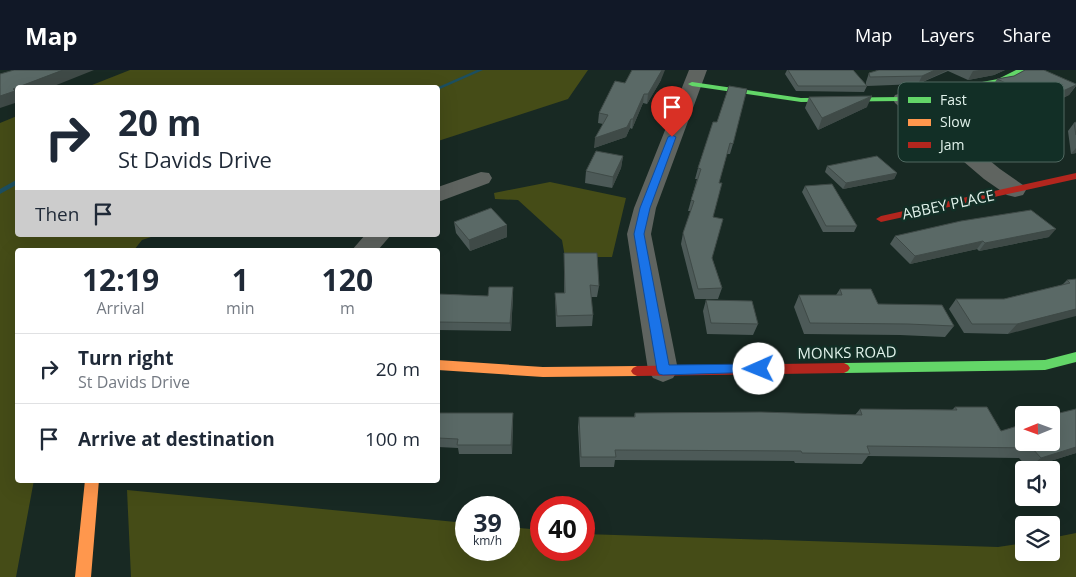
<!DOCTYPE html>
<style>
:root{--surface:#fff;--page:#f6f6f7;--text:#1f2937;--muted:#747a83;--line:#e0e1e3;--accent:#111827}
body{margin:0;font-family:"Open Sans",sans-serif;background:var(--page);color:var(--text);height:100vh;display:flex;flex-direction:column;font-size:19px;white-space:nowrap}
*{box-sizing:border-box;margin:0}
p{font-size:16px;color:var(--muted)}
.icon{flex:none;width:28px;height:28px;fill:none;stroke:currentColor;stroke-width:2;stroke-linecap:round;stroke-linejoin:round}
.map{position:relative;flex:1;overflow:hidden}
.drawer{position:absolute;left:15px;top:178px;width:425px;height:235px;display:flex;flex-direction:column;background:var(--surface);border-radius:5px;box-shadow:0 5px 20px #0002}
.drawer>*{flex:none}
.guide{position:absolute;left:15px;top:15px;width:425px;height:152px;border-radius:5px;box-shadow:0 5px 20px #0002;background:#fff;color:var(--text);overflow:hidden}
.needle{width:32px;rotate:269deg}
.controls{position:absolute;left:1015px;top:336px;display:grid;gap:10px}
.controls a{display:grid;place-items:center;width:45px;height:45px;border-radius:5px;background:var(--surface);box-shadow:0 5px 20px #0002;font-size:25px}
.speed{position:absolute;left:455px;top:426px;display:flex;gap:10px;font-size:25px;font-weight:700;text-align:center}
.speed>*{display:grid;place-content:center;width:65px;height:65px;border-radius:50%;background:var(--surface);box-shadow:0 5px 20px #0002;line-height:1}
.speed small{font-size:12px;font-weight:400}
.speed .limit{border:8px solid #d22;background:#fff;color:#111}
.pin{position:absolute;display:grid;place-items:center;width:42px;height:42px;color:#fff;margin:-51px -21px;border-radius:50% 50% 50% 0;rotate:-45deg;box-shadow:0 0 5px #0007}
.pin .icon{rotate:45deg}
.me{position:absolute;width:55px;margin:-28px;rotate:269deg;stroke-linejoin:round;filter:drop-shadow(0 0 4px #0008)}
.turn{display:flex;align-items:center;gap:18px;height:105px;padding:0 20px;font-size:22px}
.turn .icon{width:65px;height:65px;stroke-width:2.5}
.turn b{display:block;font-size:35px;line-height:42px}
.then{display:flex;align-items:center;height:48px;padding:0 20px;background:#0003;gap:10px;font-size:19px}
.eta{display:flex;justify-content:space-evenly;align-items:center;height:85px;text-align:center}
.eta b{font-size:30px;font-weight:700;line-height:35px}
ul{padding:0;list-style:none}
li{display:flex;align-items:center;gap:15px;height:70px;padding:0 20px;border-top:1px solid var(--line)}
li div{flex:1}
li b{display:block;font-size:19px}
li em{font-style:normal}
header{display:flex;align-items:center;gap:30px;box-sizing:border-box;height:70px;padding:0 25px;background:var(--accent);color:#fff}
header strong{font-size:24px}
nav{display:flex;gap:28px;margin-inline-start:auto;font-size:18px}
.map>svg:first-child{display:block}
.green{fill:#454c17}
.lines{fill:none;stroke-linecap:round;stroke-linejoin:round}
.stream{fill:#1c4f60;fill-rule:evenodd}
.street{fill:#5f6460;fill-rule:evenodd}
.fast{fill:#63d668;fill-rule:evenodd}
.slow{fill:#ff974d;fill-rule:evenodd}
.jam{fill:#b3261e;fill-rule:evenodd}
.wall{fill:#4d5a58}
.shaded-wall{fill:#3f4a47}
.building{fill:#5a6966;stroke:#3f4a47}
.route{fill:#1a73e8;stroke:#114b97}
.labels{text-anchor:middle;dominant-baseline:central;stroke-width:5;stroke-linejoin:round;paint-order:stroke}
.street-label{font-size:15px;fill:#e0f1ea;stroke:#122f26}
.key{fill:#122f26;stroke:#506961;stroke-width:1}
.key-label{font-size:14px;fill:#e0f1ea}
</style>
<header>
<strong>Map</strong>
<nav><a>Map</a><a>Layers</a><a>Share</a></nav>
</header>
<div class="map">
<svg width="1076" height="507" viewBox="0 0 1076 507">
<rect width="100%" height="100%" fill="#182923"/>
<path class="green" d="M 130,0 L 588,0 L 568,29 L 438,71 L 438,18 L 87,17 Z
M 17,46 L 18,165 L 157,165 L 142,170 L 134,180 L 18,180 L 18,410 L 34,410 L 16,507 L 0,507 L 0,53 Z
M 550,112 L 626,128 L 612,187 L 565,187 L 562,170 L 518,130 L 495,129 L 494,123 Z
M 127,420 L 466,453 L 466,480 L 509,480 L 509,457 L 541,460 L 541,480 L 584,480 L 584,464 L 998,477 L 1024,473 L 1024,482 L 1051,482 L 1051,468 L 1076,463 L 1076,507 L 131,507 Z"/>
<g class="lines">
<path class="stream" d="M 477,0 L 483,0 L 440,19 L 438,19 L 438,18 L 436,18 Z
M 18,109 L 18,114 L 0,124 L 0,119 Z"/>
<path class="street" d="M 689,0 L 707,0 L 656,138 L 651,164 L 678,300 L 673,308 L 663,312 L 653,308 L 648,300 L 627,164 L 634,138 Z
M 902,23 L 909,25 L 1000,99 L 1023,115 L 1026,120 L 1023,125 L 1015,127 L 1007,125 L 984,109 L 895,33 L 893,29 L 895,25 Z
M 481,102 L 489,103 L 492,108 L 489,113 L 438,132 L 438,117 Z
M 365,165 L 391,165 L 378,180 L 352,180 Z"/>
<path class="fast" d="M 1016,0 L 1025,0 L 1003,13 L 902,31 L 801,32 L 692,16 L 688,14 L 692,12 L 801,28 L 902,27 L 998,9 Z
M 1076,282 L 1076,292 L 1045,300 L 844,303 L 840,301 L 838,298 L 840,295 L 844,293 L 1045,290 Z"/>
<path class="slow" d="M 438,290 L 543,297 L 637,296 L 641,298 L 643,301 L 641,304 L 637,306 L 543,307 L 438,300 Z
M 85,410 L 99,410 L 91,507 L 75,507 Z"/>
<path class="jam" d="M 1076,103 L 1076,109 L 881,152 L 876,149 L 881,146 Z
M 844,293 L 848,295 L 850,298 L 848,301 L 844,303 L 637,306 L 633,304 L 631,301 L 633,298 L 637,296 Z"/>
</g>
<path class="wall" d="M 787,0 L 853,0 L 866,15 L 866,12 L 869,3 L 879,0 L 1005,0 L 994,5 L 968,10 L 948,1 L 918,14 L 867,16 L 864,22 L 796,21 L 785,4 Z
M 1014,6 L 1076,14 L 1076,16 L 1069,25 L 1036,41 L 990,20 L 997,9 Z
M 661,10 L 647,34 L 643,33 L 632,59 L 630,58 L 626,67 L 594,78 L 603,54 L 598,53 L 599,43 L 625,13 Z
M 809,27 L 867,37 L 818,60 L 805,38 Z
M 713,52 L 733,74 L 730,84 L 727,84 L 719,113 L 713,147 L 712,188 L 722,218 L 718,229 L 695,229 L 681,174 L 683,163 L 691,141 L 688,141 L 697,109 L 695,109 L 698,98 Z
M 1076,52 L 1076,83 L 1071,84 L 1068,61 L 1074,53 Z
M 623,86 L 621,98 L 612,118 L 585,113 L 586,101 Z
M 827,96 L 897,103 L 894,109 L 843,119 L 825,102 Z
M 805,116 L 857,156 L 854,162 L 823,162 L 802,122 Z
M 454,152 L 507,167 L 470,181 L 456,163 Z
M 895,166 L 1049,167 L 979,181 L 977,179 L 910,194 L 890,174 Z
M 564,183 L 599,216 L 597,227 L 591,227 L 593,245 L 592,256 L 556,257 L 555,223 L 564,223 Z
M 1076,209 L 1008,264 L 964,263 L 949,239 L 956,229 L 1004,229 L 1062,215 L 1067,210 Z
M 513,217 L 513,226 L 511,261 L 438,260 L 438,224 L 488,226 Z
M 840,219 L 878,234 L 954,256 L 945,267 L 900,265 L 804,264 L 794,237 L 799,225 L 836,225 Z
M 706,230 L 758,254 L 753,265 L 707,264 L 703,241 Z
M 955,337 L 1001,361 L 1076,339 L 1076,383 L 1028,398 L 1019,388 L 868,386 L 862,394 L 795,393 L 794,391 L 615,390 L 614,397 L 580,397 L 578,357 L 579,347 L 634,347 L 635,343 L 855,345 L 860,339 L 952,340 Z
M 438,339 L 438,343 L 513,352 L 512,384 L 459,384 L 458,378 L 438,377 Z"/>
<path class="shaded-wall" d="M 63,0 L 94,0 L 49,18 L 18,18 L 18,32 L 0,38 L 0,26 L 13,19 Z
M 662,0 L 665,0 L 661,10 L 647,34 L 648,24 Z
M 935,0 L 948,0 L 918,14 L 922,6 Z
M 979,0 L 1005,0 L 994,5 L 968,10 L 973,1 Z
M 1076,15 L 1069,25 L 1036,41 L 1043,30 Z
M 644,24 L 643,33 L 632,59 L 633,49 Z
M 872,26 L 867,37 L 818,60 L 822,48 Z
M 631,49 L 630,58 L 626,67 L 594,78 L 595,68 Z
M 1076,78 L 1076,83 L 1071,84 Z
M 623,86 L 621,98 L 612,118 L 613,107 Z
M 897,103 L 894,109 L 843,119 L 846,113 Z
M 507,155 L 507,167 L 470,181 L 469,170 Z
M 1056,159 L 1049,167 L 979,181 L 985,173 Z
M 983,171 L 977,179 L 910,194 L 915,186 Z
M 513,217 L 513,226 L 511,261 L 510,253 Z
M 1076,239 L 1076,246 L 1008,264 L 1017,254 Z
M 513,343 L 513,352 L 512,384 L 511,375 Z
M 1076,377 L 1076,383 L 1028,398 L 1041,388 Z"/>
<path class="building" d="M 14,0 L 63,0 L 13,19 L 15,21 L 0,26 L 0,4 Z
M 632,0 L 662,0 L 648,24 L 644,24 L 633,49 L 631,49 L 627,57 L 595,68 L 608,45 L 599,43 L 615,11 L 625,13 Z
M 788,0 L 853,0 L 867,16 L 798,16 Z
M 879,0 L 935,0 L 922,6 L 870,7 L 869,3 Z
M 1025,0 L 1044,0 L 1076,14 L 1076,15 L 1043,30 L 997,9 L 1014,6 Z
M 729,16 L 747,19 L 733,74 L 730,73 L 719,113 L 722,113 L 713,147 L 723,149 L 712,188 L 722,218 L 698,219 L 683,163 L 694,131 L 691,130 L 701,99 L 698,98 L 713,52 L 717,52 Z
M 872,26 L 822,48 L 809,27 Z
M 1076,52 L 1076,65 L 1074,53 Z
M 596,81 L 623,86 L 613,107 L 586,101 Z
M 877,86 L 897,103 L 846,113 L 827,96 Z
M 832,114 L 857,156 L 826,156 L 805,116 Z
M 491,138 L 507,155 L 469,170 L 454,152 Z
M 1031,140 L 1056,159 L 985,173 L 983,171 L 915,186 L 895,166 L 961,151 Z
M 564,183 L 597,183 L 599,216 L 590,215 L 593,245 L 557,246 L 555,223 L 565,223 Z
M 1076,209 L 1076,239 L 1017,254 L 972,254 L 956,229 L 1004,229 L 1070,213 L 1067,210 Z
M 489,217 L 513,217 L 510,253 L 438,252 L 438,224 L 488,226 Z
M 840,219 L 871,219 L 878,234 L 942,235 L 954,256 L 908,254 L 810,253 L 799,225 L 842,225 Z
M 706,230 L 752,231 L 758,254 L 711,253 Z
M 955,337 L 987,337 L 1001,361 L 1024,354 L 1024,372 L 1051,372 L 1051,345 L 1076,339 L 1076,377 L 1041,388 L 1032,378 L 867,376 L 870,384 L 802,383 L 801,381 L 615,380 L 616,387 L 581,387 L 579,347 L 635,347 L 635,343 L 760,342 L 862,345 L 860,339 L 957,340 Z
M 438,343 L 513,343 L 511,375 L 457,375 L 458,369 L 438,368 Z"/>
<path class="route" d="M 672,65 L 676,67 L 650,138 L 644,164 L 669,295 L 759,294 L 763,295 L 765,299 L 763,302 L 663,305 L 659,304 L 657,300 L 634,164 L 640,138 L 668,67 Z"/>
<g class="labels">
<g class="street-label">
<text transform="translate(948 134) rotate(-12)">ABBEY PLACE</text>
<text transform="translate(847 282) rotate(-1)">MONKS ROAD</text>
</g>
</g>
<rect x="898" y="12" width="166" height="80" rx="8" class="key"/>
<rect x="908" y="27" width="23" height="6" fill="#63d668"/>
<rect x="908" y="49" width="23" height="7" fill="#ff974d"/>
<rect x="908" y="72" width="23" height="6" fill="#b3261e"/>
<g class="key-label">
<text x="940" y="35">Fast</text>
<text x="940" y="57">Slow</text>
<text x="940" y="80">Jam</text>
</g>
</svg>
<div class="controls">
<a><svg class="needle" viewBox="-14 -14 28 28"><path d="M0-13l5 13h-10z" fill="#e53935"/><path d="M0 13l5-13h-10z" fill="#747a83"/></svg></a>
<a><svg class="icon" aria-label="sound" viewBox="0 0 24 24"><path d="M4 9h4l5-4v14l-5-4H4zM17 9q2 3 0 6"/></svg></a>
<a><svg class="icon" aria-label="layers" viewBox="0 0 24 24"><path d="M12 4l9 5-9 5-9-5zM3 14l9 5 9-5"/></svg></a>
</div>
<div class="speed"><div>39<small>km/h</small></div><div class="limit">40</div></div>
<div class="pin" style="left:672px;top:67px;background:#d93025"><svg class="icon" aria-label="arrive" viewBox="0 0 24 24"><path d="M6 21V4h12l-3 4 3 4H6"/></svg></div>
<svg class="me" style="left:759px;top:299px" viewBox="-20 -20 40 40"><circle r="19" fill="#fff"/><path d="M0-13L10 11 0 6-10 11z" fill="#1a73e8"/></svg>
<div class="guide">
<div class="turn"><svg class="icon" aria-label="right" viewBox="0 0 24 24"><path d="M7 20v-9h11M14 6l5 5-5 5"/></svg><div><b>20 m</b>St Davids Drive</div></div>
<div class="then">Then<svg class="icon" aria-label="arrive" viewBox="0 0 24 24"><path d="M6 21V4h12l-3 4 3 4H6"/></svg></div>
</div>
<section class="drawer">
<div class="eta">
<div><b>12:19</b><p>Arrival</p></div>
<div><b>1</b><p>min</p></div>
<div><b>120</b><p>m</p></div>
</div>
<ul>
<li><svg class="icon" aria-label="right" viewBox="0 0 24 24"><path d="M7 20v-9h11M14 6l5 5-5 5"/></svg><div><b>Turn right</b><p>St Davids Drive</p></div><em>20 m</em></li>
<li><svg class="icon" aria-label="arrive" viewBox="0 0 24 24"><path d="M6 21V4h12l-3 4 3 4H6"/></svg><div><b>Arrive at destination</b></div><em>100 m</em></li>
</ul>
</section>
</div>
